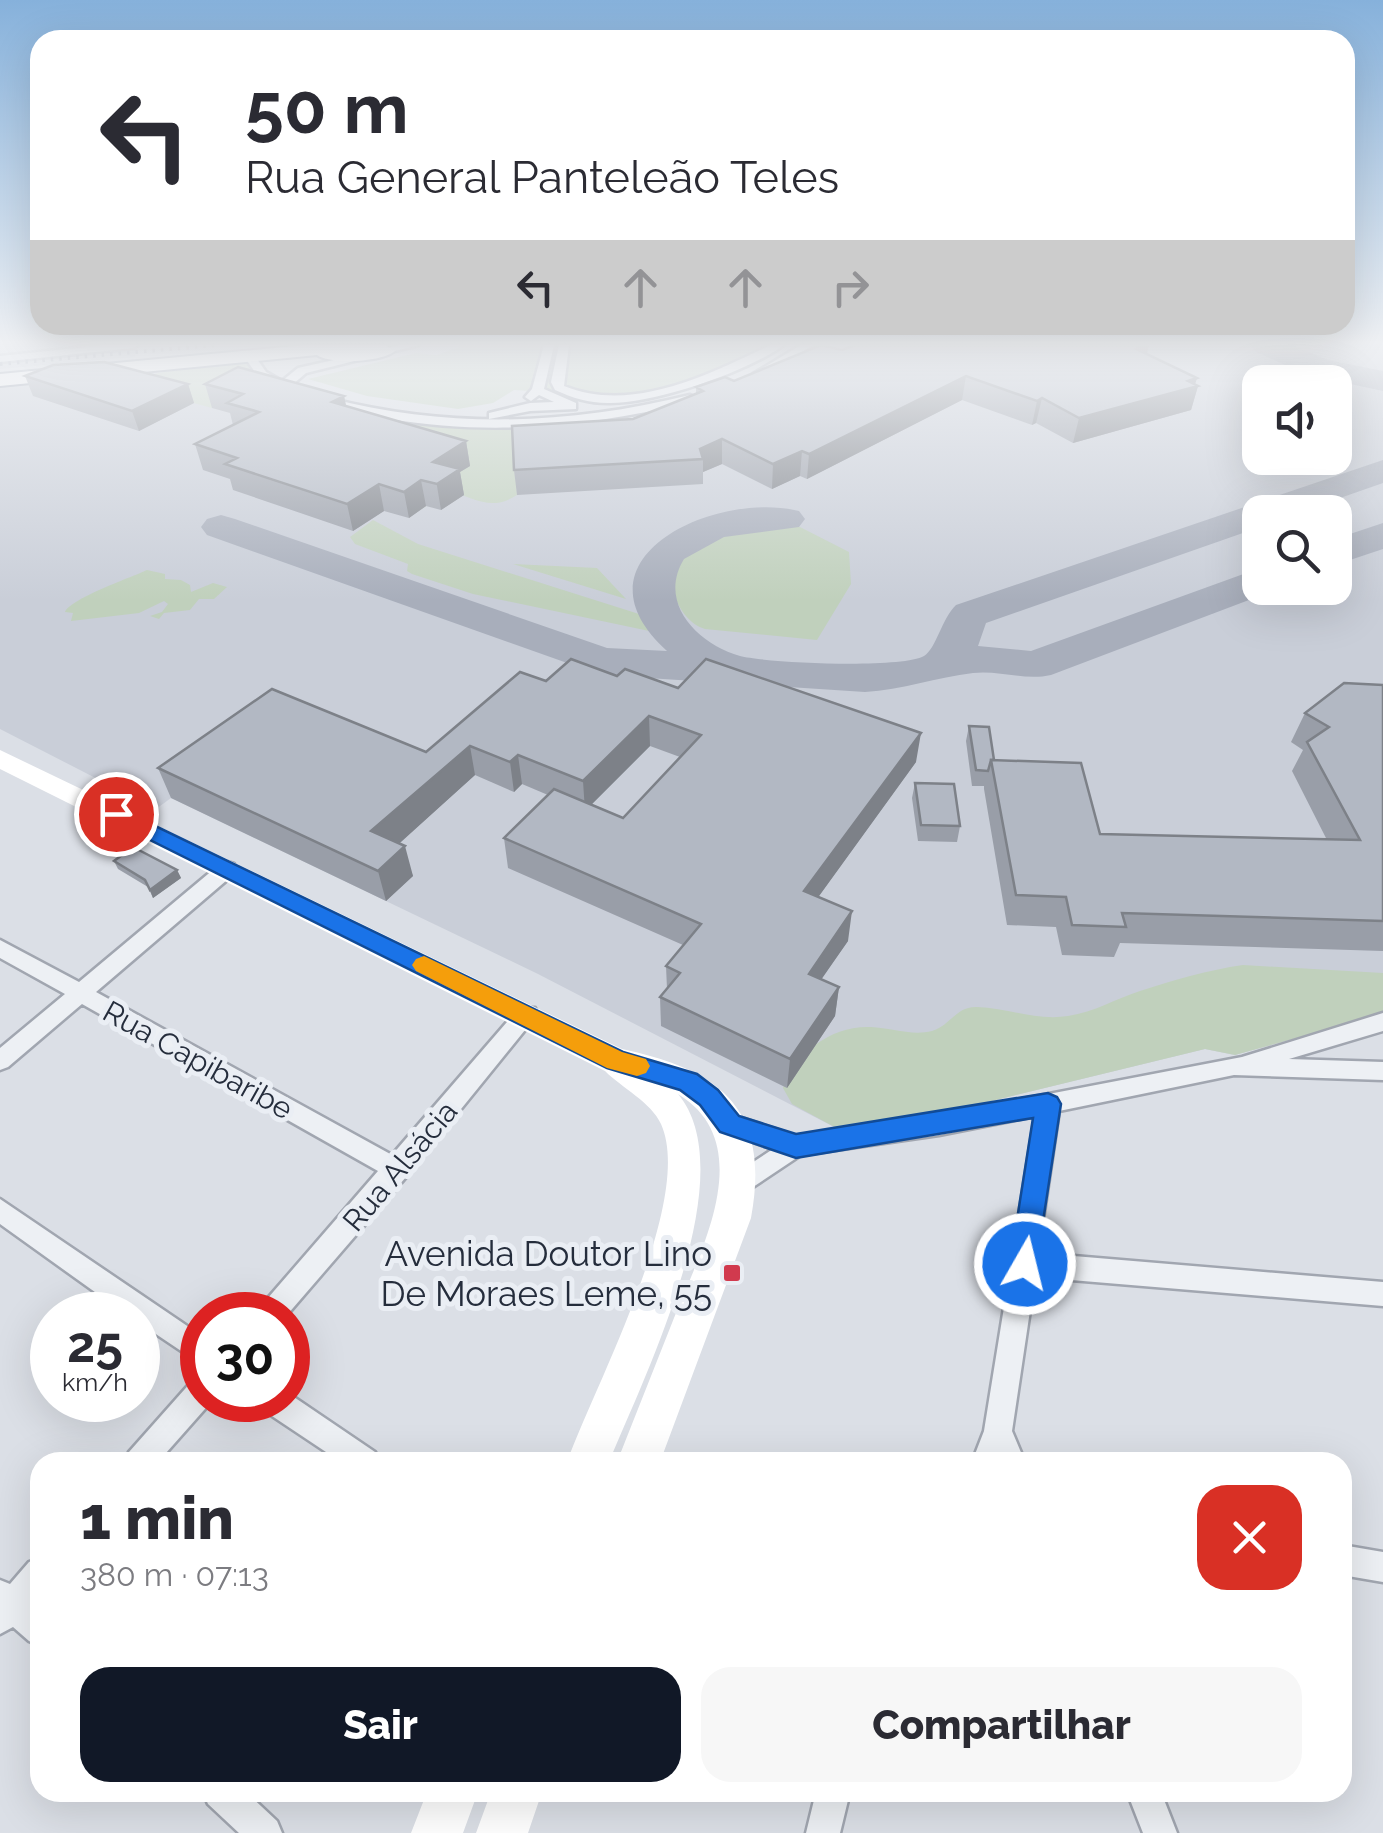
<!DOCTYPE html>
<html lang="pt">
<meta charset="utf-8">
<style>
:root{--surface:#fff;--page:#f7f7f7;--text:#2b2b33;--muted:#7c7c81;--accent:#111827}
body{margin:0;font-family:Raleway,sans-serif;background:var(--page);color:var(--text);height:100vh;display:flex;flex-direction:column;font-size:38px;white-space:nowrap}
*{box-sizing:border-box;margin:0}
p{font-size:32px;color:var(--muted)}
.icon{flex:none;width:55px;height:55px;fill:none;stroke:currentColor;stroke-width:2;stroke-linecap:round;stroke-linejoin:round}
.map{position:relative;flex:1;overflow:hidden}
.side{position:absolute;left:30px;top:1452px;width:1322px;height:350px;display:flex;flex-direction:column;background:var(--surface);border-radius:30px;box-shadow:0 10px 40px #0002}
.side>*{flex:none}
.hud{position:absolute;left:30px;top:30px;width:1325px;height:305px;border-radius:30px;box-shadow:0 10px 40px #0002;background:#fff;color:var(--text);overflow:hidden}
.tools{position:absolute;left:1242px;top:365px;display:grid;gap:20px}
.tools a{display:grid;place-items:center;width:110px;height:110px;border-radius:20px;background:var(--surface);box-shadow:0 10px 40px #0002;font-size:50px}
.speed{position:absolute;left:30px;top:1292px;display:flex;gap:20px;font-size:50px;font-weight:700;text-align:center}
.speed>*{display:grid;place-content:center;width:130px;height:130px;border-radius:50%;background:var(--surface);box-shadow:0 10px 40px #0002;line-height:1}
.speed small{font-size:25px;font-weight:400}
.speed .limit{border:15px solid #d22;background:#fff;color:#111}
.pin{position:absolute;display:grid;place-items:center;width:85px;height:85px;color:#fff;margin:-42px;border:5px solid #fff;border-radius:50%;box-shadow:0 2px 10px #0007}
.me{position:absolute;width:110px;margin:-55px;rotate:8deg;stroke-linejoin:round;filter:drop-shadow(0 0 8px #0008)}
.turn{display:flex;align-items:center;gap:35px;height:210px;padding:0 50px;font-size:45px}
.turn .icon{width:130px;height:130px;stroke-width:2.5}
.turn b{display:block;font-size:70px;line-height:85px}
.lanes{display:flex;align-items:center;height:95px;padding:0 50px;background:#0003;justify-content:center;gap:50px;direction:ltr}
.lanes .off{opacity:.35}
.round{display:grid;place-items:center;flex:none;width:105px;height:105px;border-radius:30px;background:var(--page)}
.overview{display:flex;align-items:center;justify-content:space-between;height:170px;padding:0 50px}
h1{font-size:60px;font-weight:800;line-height:75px}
.primary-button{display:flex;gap:20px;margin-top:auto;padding:20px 50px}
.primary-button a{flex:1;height:115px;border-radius:30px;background:var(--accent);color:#fff;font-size:40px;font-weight:800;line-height:115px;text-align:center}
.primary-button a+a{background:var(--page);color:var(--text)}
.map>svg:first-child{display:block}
.built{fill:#c9ced8;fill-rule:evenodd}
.green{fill:#c0d0bc}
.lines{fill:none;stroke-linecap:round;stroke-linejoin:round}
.taxiway{fill:#a8aebb;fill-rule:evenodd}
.street-casing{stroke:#a1a6b0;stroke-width:5}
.highway-casing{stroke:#828c9d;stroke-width:4}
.street{fill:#edf0f4;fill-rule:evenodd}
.secondary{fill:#fff;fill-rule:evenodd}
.highway{fill:#fff;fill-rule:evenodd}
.rail{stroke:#747e90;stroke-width:4;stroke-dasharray:2.5 6;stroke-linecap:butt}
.wall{fill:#999ea8;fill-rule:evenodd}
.shaded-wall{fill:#7d8188}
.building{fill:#b2b8c3;stroke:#7d8188;stroke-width:2.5}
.route{fill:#1a73e8;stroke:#114b97;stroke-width:2.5}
.slow{fill:#f59e0b}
.poi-dot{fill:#d13a4e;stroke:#eaeef4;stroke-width:4}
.labels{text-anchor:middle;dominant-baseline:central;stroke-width:10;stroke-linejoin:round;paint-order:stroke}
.street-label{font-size:30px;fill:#252d3c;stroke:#eaeef4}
.near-poi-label{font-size:35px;fill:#252d3c;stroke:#eaeef4;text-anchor:end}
</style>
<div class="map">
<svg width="1383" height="1833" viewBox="0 0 1383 1833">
<rect width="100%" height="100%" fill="#dbdfe6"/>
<path class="built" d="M 137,345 L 135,357 L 0,369 L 0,357 Z
M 834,345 L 1383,345 L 1383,1014 L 1235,1055 L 1205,1049 L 979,1104 L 840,1130 L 538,974 L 171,798 L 156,809 L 0,729 L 0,387 L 158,373 L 233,362 L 246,364 L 258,378 L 363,415 L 451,427 L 571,426 L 633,421 L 775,374 ZM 1260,382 L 1335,382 L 1335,458 L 1260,458 ZM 1260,512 L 1335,512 L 1335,588 L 1260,588 Z"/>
<path class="green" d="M 458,345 L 785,345 L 739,367 L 635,398 L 514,390 L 493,403 L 458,409 L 367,396 L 308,379 L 416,353 L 436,355 L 460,347 Z
M 233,362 L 246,364 L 258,378 L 245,391 L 212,408 L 124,384 L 158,373 Z
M 363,415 L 416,424 L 530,427 L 514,451 L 517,495 C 491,512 475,498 449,491 L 422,509 L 392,500 Z
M 373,520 L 418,544 L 639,614 L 654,632 L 473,594 L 412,574 L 407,571 L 408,564 L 355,544 L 350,537 Z
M 800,527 L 849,552 L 851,584 L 817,640 L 705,629 C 691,625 679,610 675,596 C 656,535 764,527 800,527 Z
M 513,564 L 597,568 L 626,599 Z
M 147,570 L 165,574 L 165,579 L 181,580 L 190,585 L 191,592 L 213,583 L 227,587 L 214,599 L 199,599 L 190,610 L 164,613 L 159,619 L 150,616 L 162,612 L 168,604 L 164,601 L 139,613 L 71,621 L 73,613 L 65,612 C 71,598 135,576 147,570 Z
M 1243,965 L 1383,973 L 1383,1014 L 1235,1055 L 1205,1049 L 979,1104 L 840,1130 L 792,1104 L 783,1088 C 795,1053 832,1025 871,1027 C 891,1028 912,1036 932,1031 C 950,1026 956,1006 977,1007 C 1009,1008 1036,1021 1068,1016 C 1095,1012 1115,999 1140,991 C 1174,980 1208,970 1243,965 Z"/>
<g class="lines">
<path class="taxiway" d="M 1251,345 L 1292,345 L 1328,360 L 1383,371 L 1383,391 L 1308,375 L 1256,352 Z
M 1383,460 L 1383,483 L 1300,512 L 1260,512 L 1260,527 L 986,623 L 978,646 L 1031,651 L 1260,568 L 1260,588 L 1275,590 L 1051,675 C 1025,681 1000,670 973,673 C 937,677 902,690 865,692 L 601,675 L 207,535 L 201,527 L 207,519 L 221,515 L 235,519 L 607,648 L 667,651 C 565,559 715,490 799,511 L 805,519 L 799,527 L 724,537 L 684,559 C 657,603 698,644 740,656 C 767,663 901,669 924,656 C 936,649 942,618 956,605 Z
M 1383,523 L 1383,549 L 1335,565 L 1335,539 Z"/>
<g class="street-casing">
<path id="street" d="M 106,345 L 138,345 L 133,348 L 0,362 L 0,356 Z
M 401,345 L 419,345 L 306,373 L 285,391 L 258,376 L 245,358 L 255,356 L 266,372 L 282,381 L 298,368 Z
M 544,345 L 554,345 L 544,389 L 576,403 L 576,409 L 530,411 L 489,419 L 489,413 L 530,403 L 554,402 L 539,395 L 531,401 L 525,397 L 532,389 Z
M 559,345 L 569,345 L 564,386 C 633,414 709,374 771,345 L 784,345 C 747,372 654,404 608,403 C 588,403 573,398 555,390 L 551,382 Z
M 801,345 L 813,345 L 763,376 L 753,374 Z
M 690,395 L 694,397 L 694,401 C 593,427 492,436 389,419 C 367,416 340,412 322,402 L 328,398 C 450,429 568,425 690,395 Z
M 227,862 L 234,864 L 237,869 L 234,874 L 96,992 L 392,1155 L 519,1008 L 535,1008 L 538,1014 L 406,1177 L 287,1315 L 257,1315 L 261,1306 L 378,1171 L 82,1004 L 8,1067 L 0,1070 L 0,1048 L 65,994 L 0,958 L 0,940 L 79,982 L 220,864 Z
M 1383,1013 L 1383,1031 L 1289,1059 L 1383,1062 L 1383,1080 L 1234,1075 L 1059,1111 L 1038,1253 L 1383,1282 L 1383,1306 L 1035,1277 L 1012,1431 L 1025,1462 L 972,1462 L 984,1431 L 1035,1116 L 939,1135 L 801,1155 L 741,1195 L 732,1192 L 729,1184 L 732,1176 L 773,1149 L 722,1131 L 718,1124 L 722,1117 L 730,1114 L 796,1136 L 939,1115 L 1242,1057 Z
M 0,1199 L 202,1336 L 202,1365 L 138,1322 L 138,1315 L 127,1315 L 0,1224 Z
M 202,1377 L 202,1400 L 212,1401 L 158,1462 L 125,1462 L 129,1452 L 192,1381 Z
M 288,1393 L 375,1452 L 379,1462 L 341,1462 L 263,1410 L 259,1400 L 288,1400 Z
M 1342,1545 L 1383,1552 L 1383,1582 L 1342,1575 Z
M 40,1558 L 40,1596 L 33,1604 L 40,1609 L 40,1646 L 29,1641 L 13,1627 L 0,1634 L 0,1580 L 10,1584 L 29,1562 Z
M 203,1792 L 246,1792 L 277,1821 L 282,1833 L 239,1833 L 208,1804 Z
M 816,1792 L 850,1792 L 840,1833 L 806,1833 Z
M 1127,1792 L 1161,1792 L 1177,1833 L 1143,1833 Z"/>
</g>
<g class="highway-casing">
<path id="highway" d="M 306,345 L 385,345 L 395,351 C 382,362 331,365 317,355 L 0,386 L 0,374 Z"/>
</g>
<use href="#street" class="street"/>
<path class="secondary" d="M 0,750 L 622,1049 C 721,1070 771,1109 751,1218 L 660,1462 L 617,1462 C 636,1414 655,1366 674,1318 C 700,1252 760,1144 678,1094 C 745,1174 644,1377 609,1462 L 567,1462 C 594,1387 695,1200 661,1124 C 651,1102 622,1088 605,1071 L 0,769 Z
M 427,1792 L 478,1792 L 463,1833 L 411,1833 Z
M 491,1792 L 542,1792 L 528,1833 L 476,1833 Z"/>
<use href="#highway" class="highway"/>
<path class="rail" d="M 0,364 L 216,345"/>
</g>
<path class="wall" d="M 1149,345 L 1147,354 L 1197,378 L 1195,384 L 1198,386 L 1191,410 L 1073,443 L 1036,423 L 1032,425 L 962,400 L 807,479 L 800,476 L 772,489 L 722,464 L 703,472 L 703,484 L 517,495 L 514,470 L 696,394 L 696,387 L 734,381 Z
M 25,376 L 188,384 L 194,403 L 139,431 L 33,396 Z
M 205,384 L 344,396 L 346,406 L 466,441 L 470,466 L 460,472 L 464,495 L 441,510 L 426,506 L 409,518 L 384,511 L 353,531 L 233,490 L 230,479 L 203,470 L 195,444 L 233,425 L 230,413 L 212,408 Z
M 617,676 L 678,688 L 916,762 L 818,897 L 848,941 L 821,979 L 839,987 L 835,1016 L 787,1088 L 661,1026 L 660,997 L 667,989 L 666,966 L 683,945 L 508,868 L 504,838 L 548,795 L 522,784 L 514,792 L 475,775 L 399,843 L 413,876 L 386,901 L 171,798 L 158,768 L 426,752 L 546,681 ZM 650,746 L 680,757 L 623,818 L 591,805 Z
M 1383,685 L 1383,951 L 1120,943 L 1114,957 L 1062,955 L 1056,927 L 1007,925 L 984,789 L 984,786 L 972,786 L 966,741 L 969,726 L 994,760 L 1100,834 L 1327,840 L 1292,771 L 1303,750 L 1291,742 L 1305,713 Z
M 915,783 L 960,826 L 957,842 L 918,841 L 912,798 Z
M 114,861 L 177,870 L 181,878 L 153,898 L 148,887 L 118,869 Z"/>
<path class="shaded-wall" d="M 1143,345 L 1149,345 L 1144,364 L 1136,349 Z
M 966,376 L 962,400 L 807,479 L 809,454 Z
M 1197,378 L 1194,387 L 1198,386 L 1191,410 L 1073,443 L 1079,418 Z
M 188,384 L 194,403 L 139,431 L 132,411 Z
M 344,396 L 349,420 L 332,402 Z
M 1042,398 L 1036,423 L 1032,425 L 1037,401 Z
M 722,439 L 722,464 L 703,472 L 703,459 L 700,449 Z
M 466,441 L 470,466 L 460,472 L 464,495 L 441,510 L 433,462 Z
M 802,451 L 800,476 L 772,489 L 773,464 Z
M 421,480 L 426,506 L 409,518 L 404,492 Z
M 379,484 L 384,511 L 353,531 L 347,504 Z
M 649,716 L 650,746 L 585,811 L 583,781 Z
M 921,733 L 916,762 L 801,921 L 804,891 Z
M 470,746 L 475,775 L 380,861 L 371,831 Z
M 518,755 L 522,784 L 514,792 L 510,762 Z
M 405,846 L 413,876 L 386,901 L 378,871 Z
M 177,870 L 181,878 L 153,898 L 150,890 Z
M 852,911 L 848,941 L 805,1003 L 809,974 Z
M 839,987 L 835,1016 L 787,1088 L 790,1059 Z"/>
<path class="building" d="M 821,345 L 842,350 L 856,345 L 1143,345 L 1136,349 L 1197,378 L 1188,381 L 1198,386 L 1079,418 L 1042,398 L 1037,401 L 966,376 L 809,454 L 802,451 L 773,464 L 722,439 L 700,449 L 703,459 L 514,470 L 512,426 L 633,419 L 703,391 L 696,387 L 725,377 L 734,381 Z
M 104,362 L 188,384 L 132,411 L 25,376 L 53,365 Z
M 238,367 L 344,396 L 332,402 L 466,441 L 433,462 L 460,469 L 437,484 L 421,480 L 404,492 L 379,484 L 347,504 L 225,464 L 237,458 L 195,444 L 259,412 L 227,403 L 243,394 L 205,384 Z
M 571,659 L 617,676 L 625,669 L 678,688 L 706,659 L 921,733 L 804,891 L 852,911 L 809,974 L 839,987 L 790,1059 L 660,997 L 680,973 L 666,966 L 701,924 L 504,838 L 554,789 L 623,818 L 701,735 L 649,716 L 583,781 L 518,755 L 510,762 L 470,746 L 371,831 L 405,846 L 378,871 L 158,768 L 272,689 L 426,752 L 520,672 L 546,681 Z
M 1344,683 L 1383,685 L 1383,921 L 1122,913 L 1126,927 L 1072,925 L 1066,897 L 1016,895 L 991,760 L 1081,763 L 1100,834 L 1360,840 L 1307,742 L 1329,727 L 1305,713 Z
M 969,726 L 989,727 L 994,760 L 991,760 L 988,771 L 976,770 Z
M 915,783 L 954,784 L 960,826 L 921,825 Z
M 133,847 L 177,870 L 150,890 L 145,880 L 114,861 Z"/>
<linearGradient id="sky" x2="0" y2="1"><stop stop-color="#86b1db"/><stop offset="0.57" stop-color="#eff1f4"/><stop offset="1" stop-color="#eff1f4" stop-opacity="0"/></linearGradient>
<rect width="1383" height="601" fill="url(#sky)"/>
<path class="route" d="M 116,807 L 623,1052 L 697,1074 L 718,1090 L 739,1116 L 796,1134 L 1048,1093 L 1057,1097 L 1061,1104 L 1035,1274 L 1025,1278 L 1015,1274 L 1010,1264 L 1033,1118 L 796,1158 L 720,1132 L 700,1105 L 680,1090 L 607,1068 L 108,819 L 105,814 L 108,810 Z"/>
<path class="slow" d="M 424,956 L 622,1052 L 646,1059 L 650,1066 L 646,1073 L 637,1076 L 607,1068 L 416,971 L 412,965 L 416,959 Z"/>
<rect class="poi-dot" x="722" y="1263" width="20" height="20" rx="5"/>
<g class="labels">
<g class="street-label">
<text transform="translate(198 1060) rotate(29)">Rua Capibaribe</text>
<text transform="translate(400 1166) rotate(-50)">Rua Alsácia</text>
</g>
<g class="near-poi-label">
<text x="712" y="1253">Avenida Doutor Lino<tspan x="712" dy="40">De Moraes Leme, 55</tspan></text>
</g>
</g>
</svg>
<div class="tools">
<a><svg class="icon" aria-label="sound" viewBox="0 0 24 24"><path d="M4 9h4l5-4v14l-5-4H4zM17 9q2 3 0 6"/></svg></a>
<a><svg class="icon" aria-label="search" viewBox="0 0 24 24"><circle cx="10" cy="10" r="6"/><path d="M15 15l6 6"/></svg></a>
</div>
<div class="speed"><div>25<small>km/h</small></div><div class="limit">30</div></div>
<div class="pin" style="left:116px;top:814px;background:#d93025"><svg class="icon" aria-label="arrive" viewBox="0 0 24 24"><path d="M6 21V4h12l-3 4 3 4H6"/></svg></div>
<svg class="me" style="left:1025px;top:1264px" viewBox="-20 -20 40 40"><circle r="17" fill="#1a73e8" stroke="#fff" stroke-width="3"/><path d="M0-11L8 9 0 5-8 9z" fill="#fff"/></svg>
<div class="hud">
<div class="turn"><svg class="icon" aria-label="left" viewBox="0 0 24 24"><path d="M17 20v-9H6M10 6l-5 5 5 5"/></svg><div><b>50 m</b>Rua General Panteleão Teles</div></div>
<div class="lanes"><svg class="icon" aria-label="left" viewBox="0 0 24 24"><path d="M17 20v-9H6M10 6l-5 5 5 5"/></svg><svg class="icon off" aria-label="ahead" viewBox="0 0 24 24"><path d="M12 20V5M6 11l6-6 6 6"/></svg><svg class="icon off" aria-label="ahead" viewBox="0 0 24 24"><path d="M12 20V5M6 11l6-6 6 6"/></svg><svg class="icon off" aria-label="right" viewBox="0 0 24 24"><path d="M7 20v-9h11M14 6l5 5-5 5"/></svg></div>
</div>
<section class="side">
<div class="overview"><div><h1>1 min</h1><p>380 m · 07:13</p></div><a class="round" style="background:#d93025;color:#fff"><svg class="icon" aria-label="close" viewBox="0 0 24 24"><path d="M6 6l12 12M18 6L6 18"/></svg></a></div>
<div class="primary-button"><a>Sair</a><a>Compartilhar</a></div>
</section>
</div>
